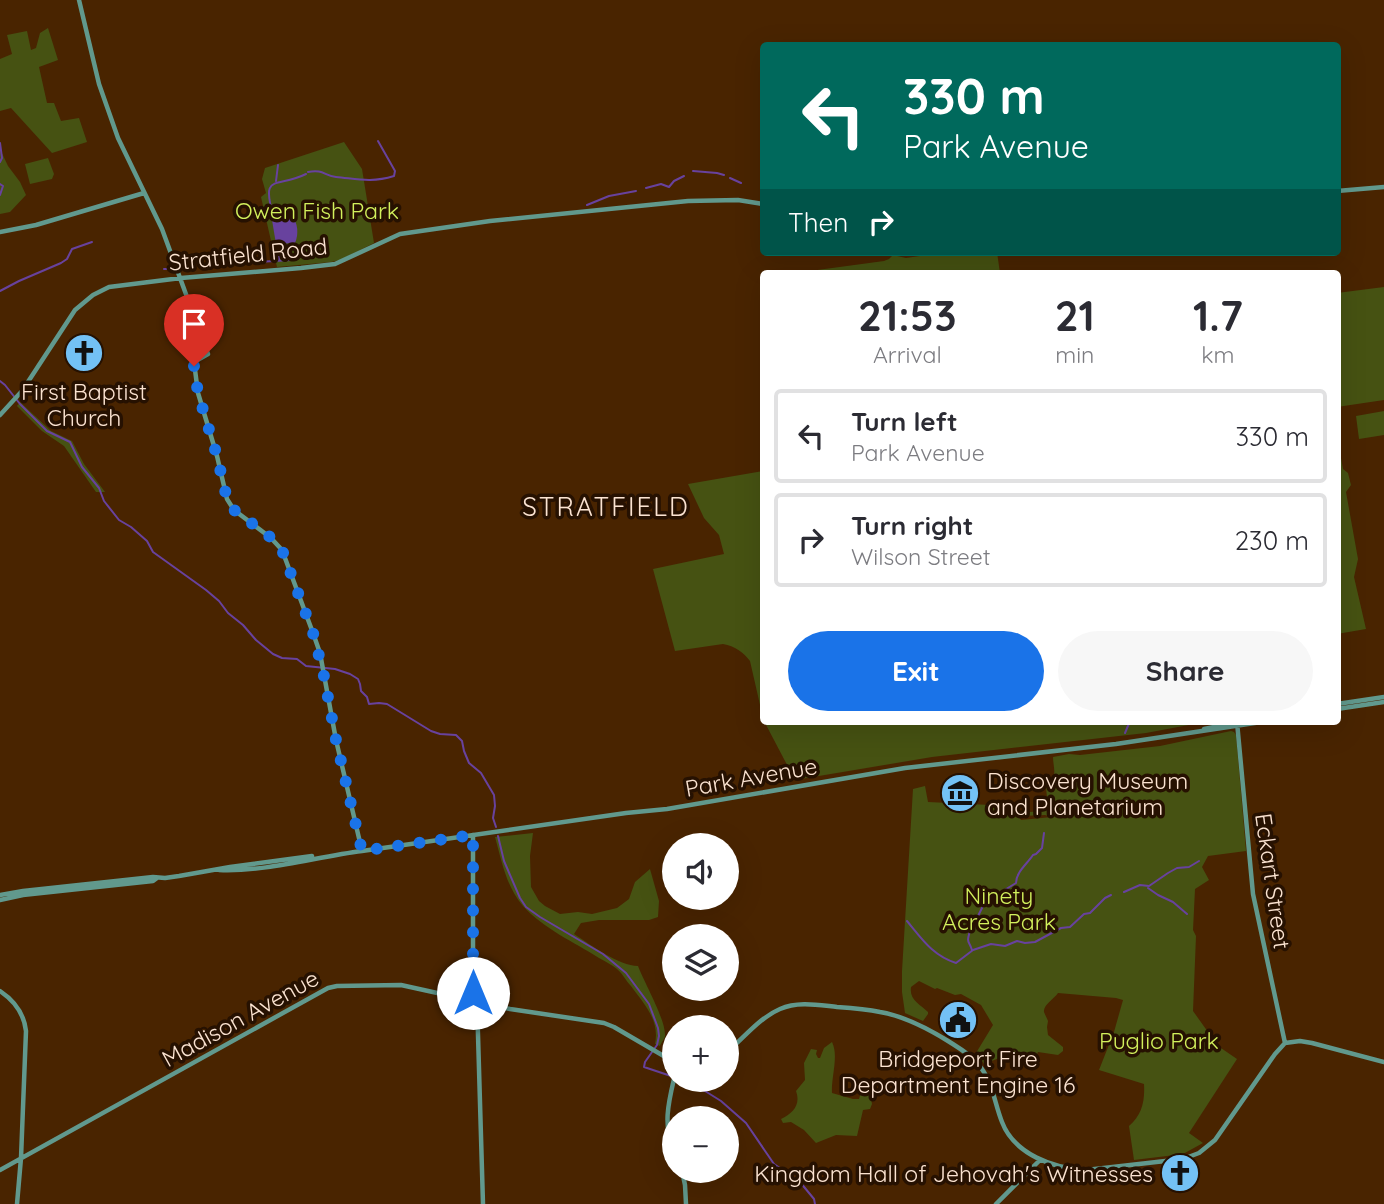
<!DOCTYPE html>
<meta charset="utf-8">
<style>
:root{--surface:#fff;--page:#f7f7f7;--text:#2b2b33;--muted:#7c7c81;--line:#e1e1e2;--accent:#1a73e8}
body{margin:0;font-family:Quicksand,sans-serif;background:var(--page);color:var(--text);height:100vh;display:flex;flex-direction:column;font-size:26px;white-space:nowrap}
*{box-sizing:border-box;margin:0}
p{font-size:23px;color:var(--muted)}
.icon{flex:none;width:38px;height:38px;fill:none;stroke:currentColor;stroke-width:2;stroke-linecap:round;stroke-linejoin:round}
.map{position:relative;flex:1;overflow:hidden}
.panel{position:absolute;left:760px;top:270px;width:581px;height:455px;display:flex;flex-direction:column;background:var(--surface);border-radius:7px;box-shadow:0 7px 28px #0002}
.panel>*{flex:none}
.top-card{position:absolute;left:760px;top:42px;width:581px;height:214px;border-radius:7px;box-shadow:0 7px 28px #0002;background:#00695c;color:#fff;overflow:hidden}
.buttons{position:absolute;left:662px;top:833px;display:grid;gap:14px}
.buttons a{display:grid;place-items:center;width:77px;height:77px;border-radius:50%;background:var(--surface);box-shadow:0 7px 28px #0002;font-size:35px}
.pin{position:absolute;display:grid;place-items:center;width:60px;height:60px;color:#fff;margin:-72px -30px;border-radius:50% 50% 50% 0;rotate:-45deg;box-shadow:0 0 7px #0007}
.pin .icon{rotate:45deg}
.me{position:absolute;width:77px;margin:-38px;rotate:0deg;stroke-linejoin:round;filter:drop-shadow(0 0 5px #0008)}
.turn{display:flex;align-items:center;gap:24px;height:147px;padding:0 28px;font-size:32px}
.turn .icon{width:91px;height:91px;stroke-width:2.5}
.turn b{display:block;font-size:49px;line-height:60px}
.then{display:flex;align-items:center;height:66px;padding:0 28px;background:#0003;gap:14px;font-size:26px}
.eta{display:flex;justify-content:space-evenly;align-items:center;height:119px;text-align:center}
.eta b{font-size:42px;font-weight:700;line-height:49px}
.action{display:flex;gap:14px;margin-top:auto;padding:14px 28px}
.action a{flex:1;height:80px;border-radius:42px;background:var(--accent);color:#fff;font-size:28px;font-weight:700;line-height:80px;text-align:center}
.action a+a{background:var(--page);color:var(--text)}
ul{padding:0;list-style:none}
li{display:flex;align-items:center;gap:21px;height:94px;margin:0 14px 10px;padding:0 14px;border:4px solid var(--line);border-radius:7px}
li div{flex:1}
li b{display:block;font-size:26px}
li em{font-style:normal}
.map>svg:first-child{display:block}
.green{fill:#465212}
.water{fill:#68429e}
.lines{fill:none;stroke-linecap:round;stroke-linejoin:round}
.stream{stroke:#68429e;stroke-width:2}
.secondary{stroke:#61998d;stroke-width:4.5}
.route{stroke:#1a73e8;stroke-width:12;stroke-dasharray:0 21.6}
.labels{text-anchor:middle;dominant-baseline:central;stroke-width:7;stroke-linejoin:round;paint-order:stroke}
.park-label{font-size:23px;fill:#d2f05c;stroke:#261101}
.street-label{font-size:23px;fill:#fbe3d1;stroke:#261101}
.poi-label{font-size:23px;fill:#fbe3d1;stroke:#261101}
.quarter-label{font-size:26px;letter-spacing:2px;fill:#fbe3d1;stroke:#261101}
</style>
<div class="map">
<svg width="1384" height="1204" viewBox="0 0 1384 1204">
<rect width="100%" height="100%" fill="#492400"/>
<path class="green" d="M 48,28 L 58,60 L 39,67 L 47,103 L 54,103 L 61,121 L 79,118 L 87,142 L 52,153 L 11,108 L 0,111 L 0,59 L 12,54 L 7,35 L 27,31 L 31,50 L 36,48 L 40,33 Z
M 344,142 L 362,169 L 374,243 L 340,260 L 331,262 L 277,267 L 261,197 L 266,193 L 262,179 L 265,168 Z
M 0,149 L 8,166 L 20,182 L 26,195 L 10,212 L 0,214 Z
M 48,158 L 54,174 L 52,179 L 30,184 L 25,164 Z
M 947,252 L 997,252 L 1000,273 L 795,273 L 884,261 L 889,259 L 893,255 L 906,258 Z
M 1384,287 L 1384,400 L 1337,407 L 1337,293 Z
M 20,402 L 51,431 L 72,441 L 84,464 L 105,492 L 96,492 L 64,446 L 42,431 L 17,406 Z
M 1384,411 L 1384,435 L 1359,439 L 1356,416 Z
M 1337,436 L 1343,469 L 1348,473 L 1351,485 L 1346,492 L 1358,559 L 1354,577 L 1366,629 L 1337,634 Z
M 763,471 L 763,718 L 750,661 C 743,652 735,646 723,644 L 675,651 L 653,569 L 724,554 L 719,535 L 704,518 L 688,484 Z
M 764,721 L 1210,721 L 1146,733 L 932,757 L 795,780 Z
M 1231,731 L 1234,732 L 1236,735 L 1246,851 L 1208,856 L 1202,867 L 1209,880 L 1195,889 L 1193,930 L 1196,936 L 1193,1011 L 1218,1046 L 1237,1059 L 1189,1133 L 1203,1143 L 1183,1154 L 1134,1160 L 1129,1126 C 1142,1115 1145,1101 1144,1084 L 1099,1070 L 1114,1032 L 1123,1000 L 1116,998 L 1058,993 C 1054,999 1043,1005 1044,1012 C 1045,1015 1047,1018 1048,1021 L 1047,1027 L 1048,1035 L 1063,1047 L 1063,1051 L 1058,1055 L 1038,1052 L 1032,1066 L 1007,1055 L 984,1064 L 976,1053 L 993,1025 L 981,1005 L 961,994 L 955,995 L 937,988 L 935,989 L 919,981 L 911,987 C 909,1000 920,1004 928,1012 L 928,1014 L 923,1021 L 905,1013 L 902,992 L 902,971 L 913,789 L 925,786 L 928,802 L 1011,806 L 1021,820 L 1052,817 L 1045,815 L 1021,816 L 1029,812 L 1045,811 L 1045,806 L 1048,806 L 1046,788 L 1043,787 C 1045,785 1048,783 1051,781 C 1057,776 1053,765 1053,757 L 1069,754 L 1080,755 L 1160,746 Z
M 533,833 L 530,856 L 531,887 L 539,901 L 545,906 L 560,914 L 578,912 L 592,914 L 617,908 L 629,899 L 635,882 L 650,869 L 659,901 L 658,917 L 649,920 L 599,920 L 581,923 L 574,934 C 591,945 619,966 638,966 C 644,982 666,1020 665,1036 C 665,1038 661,1043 660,1046 L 655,1044 C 660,1020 644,1004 631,986 C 626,981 623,974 617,969 C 612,965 605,961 599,958 C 574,942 544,929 523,906 C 506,886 502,862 495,837 Z
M 832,1042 C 839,1056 831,1077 832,1093 L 853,1099 L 859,1099 L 863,1085 L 869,1087 L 872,1104 L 870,1109 L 863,1110 L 857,1136 L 836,1135 L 816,1143 L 804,1130 L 791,1122 L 783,1123 L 781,1119 C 793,1113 801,1105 796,1091 L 805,1080 L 804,1063 L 811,1049 L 817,1050 L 816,1054 L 818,1058 L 820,1058 L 824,1048 Z"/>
<path class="water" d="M 291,215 C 298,222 299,234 295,243 L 276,244 L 272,220 Z"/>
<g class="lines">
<path class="stream" d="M 0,143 L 2,158 L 0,162
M 693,171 L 717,173 L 724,175
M 308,172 C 324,169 324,176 336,177 C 358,179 371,183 394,176 L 395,171 L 378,141
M 730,178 L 741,183
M 276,181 L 278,165
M 0,184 L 3,186 L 0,195
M 646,188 L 661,184 L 669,187 L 674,181 L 684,176
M 587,205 L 609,196 L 636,191
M 274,219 C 260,171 276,189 306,174
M 277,244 L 279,259
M 211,265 L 290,260
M 164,269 L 170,269
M 0,291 L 19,281 L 61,263 L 67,259 L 72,249 L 92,242
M 0,381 L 5,385 L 20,404 L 47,431 L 70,442 L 82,467 L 99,488 L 104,501 L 119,520 L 131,527 L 147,541 L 153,552 L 206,590 L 219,601 L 228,613 L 243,625 L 256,640 L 273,654 L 282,658 L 297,659 L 306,666 L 335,669 L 350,674 L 358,679 L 360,684 L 361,691 L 367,697 L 369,704 L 379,703 L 387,704 L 431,731 L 440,734 L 456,735 L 462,741 L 464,751 L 469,763 L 481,773 L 494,795 L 495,806 L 493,818 L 496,827
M 1125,733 L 1130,721
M 498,836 L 504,861 L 520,898 L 526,907 L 540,917 L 603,954 L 626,973 L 649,1004 L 658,1028 L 659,1036 L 657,1045 L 645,1062 L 644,1067 L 674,1077
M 1148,888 L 1158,895 L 1173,902 L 1187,914
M 1124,892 L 1140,885 L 1149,886 L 1168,873 L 1177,868 L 1189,867 L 1199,861
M 907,921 C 922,939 933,956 956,963 L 973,950 L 991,944 L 1005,946 L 1017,941 L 1025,943 L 1035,942 L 1061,928 L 1070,927 L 1084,914 L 1090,913 L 1105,898 L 1111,895
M 972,950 C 969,940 966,944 970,931 L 973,931 L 975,922 L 985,902 L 1016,883 C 1016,872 1027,864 1033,855 L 1036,854 L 1042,848 L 1044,833
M 680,1080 L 705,1091 L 721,1101 L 746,1123 L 774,1164 L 800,1182 L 814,1199 L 815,1204"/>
<path class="secondary" d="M 79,0 L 99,84 L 118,138 L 162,229 L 208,354 L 194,362 L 198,393 L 217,456 L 227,499 L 234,510 L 271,538 L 282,550 L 313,633 L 320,653 L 336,740 L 362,851
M 1337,191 L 1384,187
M 0,232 L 36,225 L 144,193
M 903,252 L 916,252
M 0,415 L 22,391 L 75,310 L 93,295 L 109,287 L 181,278 L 301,268 L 335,264 L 400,234 L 490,221 L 688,201 L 738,200 L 763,204
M 1337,704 L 1384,697
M 1337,709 L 1384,702
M 1237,722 L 1253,894 L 1285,1043
M 1204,729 L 1244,721
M 473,835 L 473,1000
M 219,870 C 266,872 315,857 362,851 L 626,813 L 667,809 L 905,768 L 1116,744 L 1268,721
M 0,895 L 23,891 L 153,877 L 165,878 L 179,876 L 230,867 L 312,856
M 0,900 L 23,895 L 153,881 L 157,878
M 0,991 C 15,1001 24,1013 26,1031 L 21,1158 L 17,1204
M 477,1001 L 483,1204
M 726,1053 C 743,1039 759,1018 780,1009 C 798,1001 818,1005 837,1007 C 852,1008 866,1009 880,1012 C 904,1016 927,1028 948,1041 C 959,1048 970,1054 978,1064 C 993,1081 994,1102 1002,1122 C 1014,1154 1054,1169 1086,1170 L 1183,1159 L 1199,1153 L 1215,1140 L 1275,1054 L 1285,1043 L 1300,1041 L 1312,1043 L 1384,1062
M 674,1079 C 668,1104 663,1126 674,1151
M 0,1170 L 328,988 L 337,986 L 401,985 L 510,1009 L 604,1023 L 614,1027 L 674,1062
M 682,1171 L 685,1185 L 686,1204
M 996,1204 L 1040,1160"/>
</g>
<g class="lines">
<path class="route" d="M 194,366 L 198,393 L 217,456 L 227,499 L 234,510 L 269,536 L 282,550 L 313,633 L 323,671 L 336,740 L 362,851 L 473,835 L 473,993"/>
</g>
<defs>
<g id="church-disc" transform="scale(2.0125)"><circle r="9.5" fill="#73c1f5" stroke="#261101"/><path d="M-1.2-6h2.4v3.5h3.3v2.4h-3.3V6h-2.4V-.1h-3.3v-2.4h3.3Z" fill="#111"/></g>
<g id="museum-disc" transform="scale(2.0125)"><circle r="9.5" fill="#73c1f5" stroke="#261101"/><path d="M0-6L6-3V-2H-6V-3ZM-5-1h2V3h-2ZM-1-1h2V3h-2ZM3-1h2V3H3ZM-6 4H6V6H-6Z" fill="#111"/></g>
<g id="civic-disc" transform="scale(2.0125)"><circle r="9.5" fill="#73c1f5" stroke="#261101"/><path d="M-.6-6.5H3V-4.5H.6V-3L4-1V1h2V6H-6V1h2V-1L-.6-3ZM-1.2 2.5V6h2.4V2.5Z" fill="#111"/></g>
</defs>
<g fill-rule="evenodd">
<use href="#church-disc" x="84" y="353"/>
<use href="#museum-disc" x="960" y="793"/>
<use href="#civic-disc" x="958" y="1020"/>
<use href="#church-disc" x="1180" y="1173"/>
</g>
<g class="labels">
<g class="park-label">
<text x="317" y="210">Owen Fish Park</text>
<text x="999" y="895">Ninety<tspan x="999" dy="26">Acres Park</tspan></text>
<text x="1159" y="1040">Puglio Park</text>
</g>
<g class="street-label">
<text transform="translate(248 254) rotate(-6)">Stratfield Road</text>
<text transform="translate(751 777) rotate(-10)">Park Avenue</text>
<text transform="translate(1273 881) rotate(82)">Eckart Street</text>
<text transform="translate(240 1018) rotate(-29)">Madison Avenue</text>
</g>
<g class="poi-label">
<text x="84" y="391">First Baptist<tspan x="84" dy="26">Church</tspan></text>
<text x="987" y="780" text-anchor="start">Discovery Museum<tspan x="987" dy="26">and Planetarium</tspan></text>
<text x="958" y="1058">Bridgeport Fire<tspan x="958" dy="26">Department Engine 16</tspan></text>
<text x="1153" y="1173" text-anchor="end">Kingdom Hall of Jehovah's Witnesses</text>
</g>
<g class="quarter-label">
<text x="606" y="506">STRATFIELD</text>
</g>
</g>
</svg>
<div class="buttons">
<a><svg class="icon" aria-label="sound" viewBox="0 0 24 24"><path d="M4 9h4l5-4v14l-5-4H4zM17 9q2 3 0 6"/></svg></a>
<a><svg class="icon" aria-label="layers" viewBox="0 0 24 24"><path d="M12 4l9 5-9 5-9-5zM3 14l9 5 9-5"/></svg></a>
<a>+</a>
<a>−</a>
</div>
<div class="pin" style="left:194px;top:366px;background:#d93025"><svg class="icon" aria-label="arrive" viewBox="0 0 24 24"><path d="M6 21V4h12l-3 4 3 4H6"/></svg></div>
<svg class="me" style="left:473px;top:993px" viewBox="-20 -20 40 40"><circle r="19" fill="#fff"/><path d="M0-13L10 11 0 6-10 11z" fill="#1a73e8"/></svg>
<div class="top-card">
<div class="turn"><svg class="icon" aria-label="left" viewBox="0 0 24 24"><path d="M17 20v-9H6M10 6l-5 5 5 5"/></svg><div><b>330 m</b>Park Avenue</div></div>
<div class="then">Then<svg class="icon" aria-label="right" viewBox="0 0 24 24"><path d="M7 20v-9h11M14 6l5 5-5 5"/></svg></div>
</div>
<section class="panel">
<div class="eta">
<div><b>21:53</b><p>Arrival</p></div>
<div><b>21</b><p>min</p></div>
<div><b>1.7</b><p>km</p></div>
</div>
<ul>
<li><svg class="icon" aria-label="left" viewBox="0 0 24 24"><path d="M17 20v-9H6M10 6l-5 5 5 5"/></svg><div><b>Turn left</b><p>Park Avenue</p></div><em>330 m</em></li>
<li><svg class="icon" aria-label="right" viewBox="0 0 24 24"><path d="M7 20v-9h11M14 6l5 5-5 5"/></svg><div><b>Turn right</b><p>Wilson Street</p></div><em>230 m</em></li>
</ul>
<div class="action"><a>Exit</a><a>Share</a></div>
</section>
</div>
